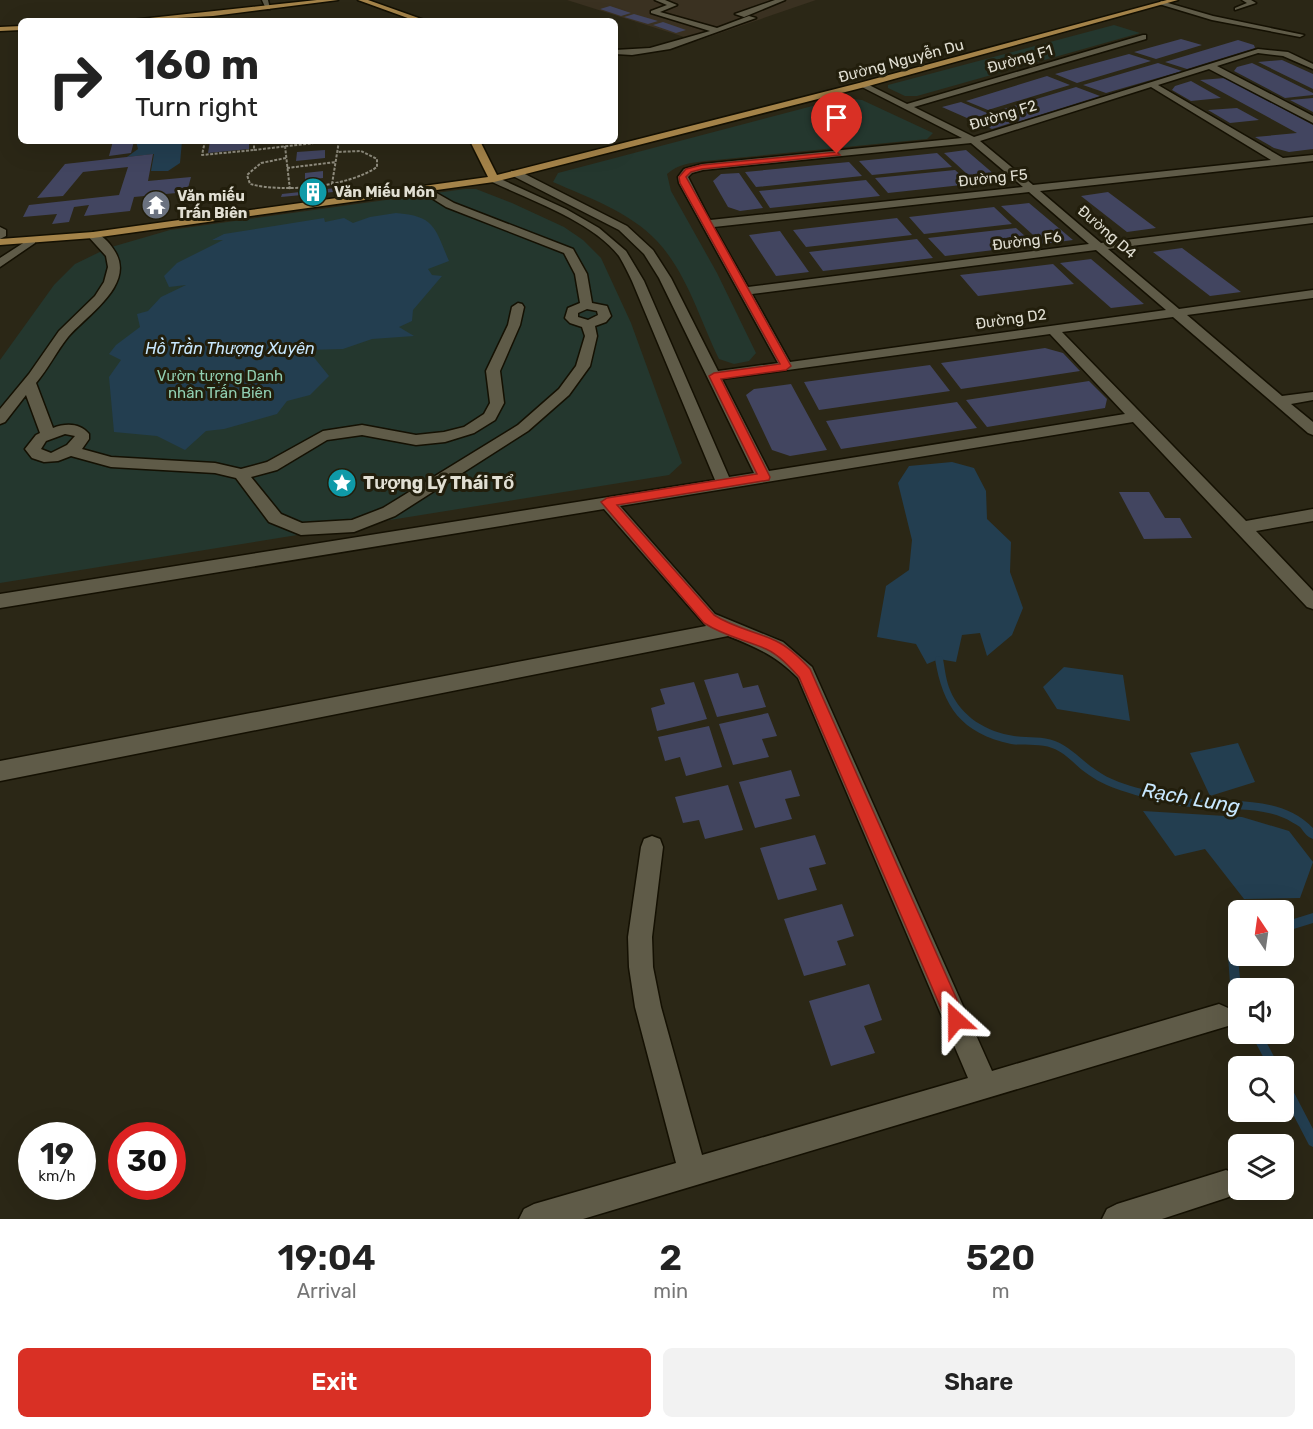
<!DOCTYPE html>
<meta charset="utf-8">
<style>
:root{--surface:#fff;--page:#f2f2f2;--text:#222;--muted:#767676;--accent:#d93025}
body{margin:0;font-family:Rubik,sans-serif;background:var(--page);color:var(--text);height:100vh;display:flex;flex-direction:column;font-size:22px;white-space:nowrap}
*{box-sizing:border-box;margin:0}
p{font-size:20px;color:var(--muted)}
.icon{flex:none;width:33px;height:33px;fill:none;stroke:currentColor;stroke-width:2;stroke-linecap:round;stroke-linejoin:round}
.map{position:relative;height:1219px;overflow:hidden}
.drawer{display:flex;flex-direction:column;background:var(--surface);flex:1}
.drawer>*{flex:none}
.guide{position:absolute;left:18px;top:18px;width:600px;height:126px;border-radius:9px;box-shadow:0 6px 24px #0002;background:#fff;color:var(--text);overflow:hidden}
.needle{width:39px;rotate:347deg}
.tools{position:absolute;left:1228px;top:900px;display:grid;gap:12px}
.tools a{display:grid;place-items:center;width:66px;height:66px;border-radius:9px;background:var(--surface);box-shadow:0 6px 24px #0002;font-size:30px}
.speed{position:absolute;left:18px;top:1122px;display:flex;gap:12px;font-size:30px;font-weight:700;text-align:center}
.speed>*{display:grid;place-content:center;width:78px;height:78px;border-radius:50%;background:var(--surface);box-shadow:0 6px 24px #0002;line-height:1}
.speed small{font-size:15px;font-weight:400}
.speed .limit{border:9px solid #d22;background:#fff;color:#111}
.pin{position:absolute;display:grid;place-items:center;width:51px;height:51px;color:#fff;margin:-62px -26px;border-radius:50% 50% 50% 0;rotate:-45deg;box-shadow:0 0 6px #0007}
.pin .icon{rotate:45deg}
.me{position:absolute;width:66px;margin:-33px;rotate:336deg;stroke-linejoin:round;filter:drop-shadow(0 0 4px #0008)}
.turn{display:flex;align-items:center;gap:21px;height:126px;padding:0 18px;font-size:27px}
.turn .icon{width:78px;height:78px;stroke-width:2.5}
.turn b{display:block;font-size:42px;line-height:51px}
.eta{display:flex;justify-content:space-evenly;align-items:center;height:102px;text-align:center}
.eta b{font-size:36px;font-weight:600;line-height:42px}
.action{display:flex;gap:12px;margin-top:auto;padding:12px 18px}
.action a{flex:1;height:69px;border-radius:9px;background:var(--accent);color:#fff;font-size:24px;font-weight:600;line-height:69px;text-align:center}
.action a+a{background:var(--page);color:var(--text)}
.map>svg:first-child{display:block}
.commercial{fill:#3a3121}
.green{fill:#24372e}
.water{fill:#233e50}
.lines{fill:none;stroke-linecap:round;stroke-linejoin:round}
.stream{fill:#233e50;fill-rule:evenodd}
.building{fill:#424560}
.minor-casing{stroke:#141002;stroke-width:3}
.major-casing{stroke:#141002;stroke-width:3}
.path{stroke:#8e8b7d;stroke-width:2;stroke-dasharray:3 1.5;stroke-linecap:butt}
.minor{fill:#5f5b48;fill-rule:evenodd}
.major{fill:#a48349;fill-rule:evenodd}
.route{fill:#d93025;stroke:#8d1f18;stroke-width:1.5}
.labels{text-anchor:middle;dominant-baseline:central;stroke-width:6;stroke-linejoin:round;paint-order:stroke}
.far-street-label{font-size:15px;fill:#e1dfd3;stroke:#221e0c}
.far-poi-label{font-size:15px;font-weight:bold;fill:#e1dfd3;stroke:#221e0c;text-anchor:start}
.far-park-label{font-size:15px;fill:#91cfb2;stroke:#221e0c}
.far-water-label{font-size:16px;font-style:italic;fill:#c8e8ff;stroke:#221e0c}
.poi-label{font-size:18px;font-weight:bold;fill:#e1dfd3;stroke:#221e0c;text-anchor:start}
.water-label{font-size:20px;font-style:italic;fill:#c8e8ff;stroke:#221e0c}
</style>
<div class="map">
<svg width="1313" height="1219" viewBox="0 0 1313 1219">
<rect width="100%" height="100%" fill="#2b2716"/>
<path class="commercial" d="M 567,0 L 816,0 L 697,41 Z"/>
<path class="green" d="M 1114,25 L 1140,33 L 917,96 L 905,96 L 888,88 L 888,85 Z
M 843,98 L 862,100 L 933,133 L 927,139 L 705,161 C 691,163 678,164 667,174 L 671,191 L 717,273 L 756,353 L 749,361 L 734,364 L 719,359 C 700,320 687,273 657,241 C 630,212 587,197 553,182 L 558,173 Z
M 465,189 L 476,189 L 512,203 L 564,227 L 583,240 L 601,258 L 631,323 L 682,463 L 669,475 L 0,583 L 0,360 L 54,285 L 75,264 L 108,248 L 170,230 Z"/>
<path class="water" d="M 136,141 L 182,141 L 180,163 L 168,171 L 151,171 L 154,154 L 127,157 L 138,149 Z
M 396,213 C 436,216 435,229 449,261 L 428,269 L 432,275 L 442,276 L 413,310 L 412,321 L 399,327 L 414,336 L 372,339 L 343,349 L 308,350 L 329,376 L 310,395 L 287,401 L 277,414 L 224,429 L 206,431 L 185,450 L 157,436 L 114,432 L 109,377 L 121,360 L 109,354 L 116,345 L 140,327 L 137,314 L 148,311 L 161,297 L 186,285 L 169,287 L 164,276 L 177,263 L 223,240 L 212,240 L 224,234 L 324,218 L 325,222 L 344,218 L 353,223 L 370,217 Z
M 952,462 L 974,468 L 986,491 L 987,519 L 1011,542 L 1010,572 L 1023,608 L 1012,635 L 987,656 L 980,633 L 962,635 L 956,662 L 939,659 L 927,664 L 916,644 L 877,637 L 886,586 L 909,570 L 912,540 L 898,483 L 909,466 Z
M 1064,667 L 1123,675 L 1130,721 L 1057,709 L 1043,687 Z
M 1238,743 L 1255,782 L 1210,796 L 1190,753 Z
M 1143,811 L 1242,817 L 1289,831 L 1313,862 L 1300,898 L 1244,899 L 1205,849 L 1175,856 Z"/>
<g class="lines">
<path class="stream" d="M 939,656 L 942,657 L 943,659 C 945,670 946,680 950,690 C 961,717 987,732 1014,736 C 1028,738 1042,736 1055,741 C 1071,747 1082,761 1096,770 C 1110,780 1126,785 1142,789 C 1158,793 1175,797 1192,799 C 1234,803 1281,795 1313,828 L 1313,839 C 1307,837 1304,832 1300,827 C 1295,824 1289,820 1284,818 C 1259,807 1229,810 1202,808 C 1177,807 1151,800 1126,792 C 1113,788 1100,783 1089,775 C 1076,767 1067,753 1052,748 C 1039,743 1025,746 1011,744 C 961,733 943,707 935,659 L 936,657 Z
M 1313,913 L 1313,923 L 1284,932 L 1284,922 Z
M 1239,946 L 1239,956 L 1241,956 L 1238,958 L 1241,988 L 1239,988 L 1239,1008 L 1235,1007 L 1231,997 L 1228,956 L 1229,952 Z
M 1251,1034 L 1262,1034 L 1279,1066 L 1268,1066 Z
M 1284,1079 L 1288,1081 L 1313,1129 L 1313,1147 L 1309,1145 L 1284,1097 Z"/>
</g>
<path class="building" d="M 610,6 L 631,13 L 621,16 L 600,9 Z
M 634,14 L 658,21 L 648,24 L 624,17 Z
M 663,22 L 686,30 L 676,33 L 653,25 Z
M 1181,39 L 1202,45 L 1156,59 L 1134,52 Z
M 1238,40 L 1254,45 L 1255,48 L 1187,69 L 1165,62 Z
M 1129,54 L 1151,61 L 1077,83 L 1055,74 Z
M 1282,60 L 1313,74 L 1313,89 L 1258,62 Z
M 1158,63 L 1182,71 L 1106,93 L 1083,85 Z
M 1252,63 L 1313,93 L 1313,95 L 1285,98 L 1234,71 L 1237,67 Z
M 1047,76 L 1070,85 L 988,110 L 966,101 Z
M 1225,78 L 1313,125 L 1313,149 L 1289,152 L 1274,148 L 1255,137 L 1297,133 L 1200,80 Z
M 1191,81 L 1221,98 L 1191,101 L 1172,90 L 1175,86 Z
M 1076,87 L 1100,96 L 1017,122 L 994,112 Z
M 1313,98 L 1313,112 L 1290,100 Z
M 961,102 L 1011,123 L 992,129 L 942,107 Z
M 1237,108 L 1259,120 L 1230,123 L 1208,110 Z
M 113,141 L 134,141 L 131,153 L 109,156 Z
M 210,141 L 249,141 L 249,149 L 208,153 Z
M 325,150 L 325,158 L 296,161 L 297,152 Z
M 966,150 L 1002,181 L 978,184 L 944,153 Z
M 937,153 L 952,167 L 872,175 L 859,161 Z
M 153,154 L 148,181 L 191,177 L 187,192 L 134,197 L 130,211 L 84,216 L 89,205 L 74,207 L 69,222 L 52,224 L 57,214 L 23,217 L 29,205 L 119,195 L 128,167 L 83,172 L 63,196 L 37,198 L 65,164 Z
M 849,162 L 862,176 L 756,187 L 745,172 Z
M 955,170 L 971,184 L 888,193 L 875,178 Z
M 323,171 L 323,178 L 305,180 L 305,173 Z
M 739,173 L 763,208 L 740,211 L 728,207 L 713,181 L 721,174 Z
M 866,180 L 880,196 L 770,208 L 759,191 Z
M 345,187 L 344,191 L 281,197 L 282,194 Z
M 1108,192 L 1156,228 L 1127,232 L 1081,196 Z
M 1029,203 L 1073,240 L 1043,244 L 1001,206 Z
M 994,207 L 1012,224 L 924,234 L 909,217 Z
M 897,218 L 912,235 L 806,247 L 793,230 Z
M 1016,228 L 1035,245 L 945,256 L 928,238 Z
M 780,231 L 809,272 L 776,276 L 749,235 Z
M 917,239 L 933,258 L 823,271 L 809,252 Z
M 1182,248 L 1241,292 L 1210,296 L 1153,252 Z
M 1091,259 L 1144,304 L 1111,308 L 1060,263 Z
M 1053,264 L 1074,284 L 978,296 L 960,275 Z
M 1045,348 L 1063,353 L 1080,371 L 961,389 L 941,363 Z
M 930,365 L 950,391 L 819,410 L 804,382 Z
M 1089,381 L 1107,399 L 1105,408 L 987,427 L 966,400 Z
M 791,384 L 827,450 L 790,456 L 772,450 L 746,395 L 754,389 Z
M 957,402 L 977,428 L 841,449 L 826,421 Z
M 1119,492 L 1149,492 L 1165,518 L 1180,518 L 1192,538 L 1144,539 Z
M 738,673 L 743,688 L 758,685 L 766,707 L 717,717 L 704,680 Z
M 694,682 L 707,719 L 657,731 L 651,708 L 665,704 L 660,689 Z
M 768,713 L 777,736 L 762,739 L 769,757 L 733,765 L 719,724 Z
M 709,726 L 722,767 L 686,776 L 680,757 L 665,761 L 658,737 Z
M 791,770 L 800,796 L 785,799 L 792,819 L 755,828 L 739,782 Z
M 728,785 L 743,830 L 705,839 L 699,820 L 683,823 L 675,797 Z
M 815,835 L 826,864 L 809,868 L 817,890 L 778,900 L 760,848 Z
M 842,904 L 854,936 L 837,941 L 846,965 L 804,976 L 784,919 Z
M 869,984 L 882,1020 L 864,1026 L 875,1053 L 831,1066 L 809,1001 Z"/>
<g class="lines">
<g class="minor-casing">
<path id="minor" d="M 262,0 L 268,0 L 270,9 L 266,9 Z
M 655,0 L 665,0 L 677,5 L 660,12 L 717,28 L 749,16 L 756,18 L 670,49 L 632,55 L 615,54 L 615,50 L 650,48 L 710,31 L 651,13 L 651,11 L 667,5 Z
M 775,0 L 785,0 L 744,17 L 735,14 Z
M 1242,0 L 1251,0 L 1256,3 L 1235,10 L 1235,8 L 1247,3 Z
M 1161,1 L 1213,16 L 1304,35 L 1300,37 L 1212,20 L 1159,4 Z
M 1143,35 L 1146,35 L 1146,39 L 914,107 L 974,137 L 1258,49 L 1288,52 L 1313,64 L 1313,69 L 1283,56 L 1258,53 L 1217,66 L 1313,116 L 1313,123 L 1209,69 L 1158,85 L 1283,158 L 1313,155 L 1313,161 L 1040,191 L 1101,243 L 1313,217 L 1313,223 L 1108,249 L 1179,309 L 1313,290 L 1313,298 L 1187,315 L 1282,396 L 1313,392 L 1313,400 L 1291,404 L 1313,422 L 1313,435 L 1308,433 L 1173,317 L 1062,332 L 1246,521 L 1313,509 L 1313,521 L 1256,531 L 1313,591 L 1313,609 L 1307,607 L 1133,422 L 620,506 L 715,614 L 783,642 L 812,667 L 992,1071 L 1219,1004 L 1228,1008 L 1232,1017 L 1228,1026 L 583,1219 L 519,1219 L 524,1209 L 534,1204 L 676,1163 L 635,1007 L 629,967 L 628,937 L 641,847 L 644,839 L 652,836 L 660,839 L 663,847 L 652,937 L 653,967 L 661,1007 L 702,1155 L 968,1078 L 798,678 C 777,656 756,647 728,636 L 0,781 L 0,761 L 706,626 L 604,509 L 0,608 L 0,594 L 715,480 L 632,281 C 628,273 624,264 619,256 C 592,221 530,200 490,181 L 490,177 L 494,176 L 566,209 L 599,228 L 626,251 L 644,281 L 729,477 L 754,473 L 659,278 L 644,254 L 619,230 L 511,175 L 511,171 L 519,171 L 627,226 L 653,250 L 671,278 L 718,371 L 778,363 L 679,183 L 678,177 L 684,169 L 702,164 L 962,138 L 858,85 L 865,83 L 907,104 ZM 1151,87 L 1271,160 L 1033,185 L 980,141 ZM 971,143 L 1023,187 L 710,220 L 688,177 L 692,173 L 703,170 ZM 1029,192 L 1089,244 L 748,287 L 714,227 ZM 1096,250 L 1166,310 L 790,362 L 752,294 ZM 1050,334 L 1125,414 L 769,471 L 722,379 Z
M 426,187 L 454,203 L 573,249 L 587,274 L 592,303 L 607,306 L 611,316 L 606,322 L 595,326 L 597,336 L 590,366 L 569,395 L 528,431 L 395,516 L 354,532 L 301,535 L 269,522 L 236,478 L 215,473 L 111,467 L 71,456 L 58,461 L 44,462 L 32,458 L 25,449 L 36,435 L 40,433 L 26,395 L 5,422 L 0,424 L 0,409 L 29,374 L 59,331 L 95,296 L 104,282 L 108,267 L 106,256 L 87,235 L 93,232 C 101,234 109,242 114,250 C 137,284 87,315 68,337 C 56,352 48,369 36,383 L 53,428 C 66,423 80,423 89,434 L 89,439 L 82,449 L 111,457 L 215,463 L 241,469 L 267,462 L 323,431 L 362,425 L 416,435 L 444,432 L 464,427 L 484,414 L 490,403 L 486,371 L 508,325 L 512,307 L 518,303 L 522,304 L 524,307 L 520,325 L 500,371 L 504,403 L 495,420 L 474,433 L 445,442 L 416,445 L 362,435 L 327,440 L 277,470 L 251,477 L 281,514 L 302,523 L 352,520 L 383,508 L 518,425 L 559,389 L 576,366 L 585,336 L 582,327 L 570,323 L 565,318 L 568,308 L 580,303 L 575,274 L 564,253 L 446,207 L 422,192 L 421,190 ZM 587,309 L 597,311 L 598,315 L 588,320 L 578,317 L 578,313 ZM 65,434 L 75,436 L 67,445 L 51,453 L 41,449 L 46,441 Z
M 0,227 L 6,230 L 6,236 L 0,239 Z
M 31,238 L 35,239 L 35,243 L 0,267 L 0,258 Z
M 1226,1170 L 1236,1174 L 1239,1181 L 1236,1194 L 1226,1198 L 1162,1219 L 1102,1219 L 1107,1209 L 1117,1204 Z"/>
</g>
<g class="major-casing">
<path id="major" d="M 317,0 L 338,0 L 213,16 L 122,21 Z
M 358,0 L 368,0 L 427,21 L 416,21 Z
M 1167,0 L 1178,0 L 865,87 L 494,182 L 93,238 L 0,245 L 0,239 L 93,232 L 488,177 L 470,141 L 480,141 L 497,175 L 859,83 Z
M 21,26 L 21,30 L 0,31 L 0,27 Z"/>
</g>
<path class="path" d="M 205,141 L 202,155 L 254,150
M 254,141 L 254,150 L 331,141
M 285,146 L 290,190
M 286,158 L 261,163 L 247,175 L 250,184 C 284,193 348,187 377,167 L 377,159 L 361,151 L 337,152
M 287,168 L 336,162
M 332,184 L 339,141"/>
<use href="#minor" class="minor"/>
<use href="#major" class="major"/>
</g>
<path class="route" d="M 837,152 L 840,155 L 702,169 L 691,172 L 686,177 L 791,366 L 786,370 L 721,379 L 770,477 L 769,480 L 617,505 L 714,615 C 734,628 755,631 776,641 C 789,647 800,658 810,669 L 966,1020 L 963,1027 L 956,1030 L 949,1027 L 799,677 C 789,666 779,655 766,649 C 745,640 724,636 704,623 L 601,502 L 607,498 L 757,474 L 709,376 L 714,373 L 780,364 L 680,183 L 679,177 L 686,169 L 702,165 Z"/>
<defs>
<g id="building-disc" transform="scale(1.5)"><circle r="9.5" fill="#0f9aa8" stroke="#221e0c"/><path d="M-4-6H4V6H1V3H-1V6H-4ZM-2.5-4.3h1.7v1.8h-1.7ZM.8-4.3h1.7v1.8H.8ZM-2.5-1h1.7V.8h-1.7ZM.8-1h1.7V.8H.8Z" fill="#fff"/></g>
<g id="temple-disc" transform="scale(1.5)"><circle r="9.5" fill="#6b7280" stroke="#221e0c"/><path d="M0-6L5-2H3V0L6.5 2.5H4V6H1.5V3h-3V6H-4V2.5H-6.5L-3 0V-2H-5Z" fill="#fff"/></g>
<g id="sight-disc" transform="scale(1.5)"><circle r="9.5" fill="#0f9aa8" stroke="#221e0c"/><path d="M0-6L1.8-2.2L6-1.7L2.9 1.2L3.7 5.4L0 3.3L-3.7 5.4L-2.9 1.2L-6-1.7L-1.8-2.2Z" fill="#fff"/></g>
</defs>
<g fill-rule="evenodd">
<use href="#building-disc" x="313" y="192"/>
<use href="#temple-disc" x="156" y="205"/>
<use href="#sight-disc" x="342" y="483"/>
</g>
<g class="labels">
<g class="far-street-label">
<text transform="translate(1020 59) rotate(-16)">Đường F1</text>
<text transform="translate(901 61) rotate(-15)">Đường Nguyễn Du</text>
<text transform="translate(1003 115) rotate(-17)">Đường F2</text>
<text transform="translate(993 178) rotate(-6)">Đường F5</text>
<text transform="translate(1107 232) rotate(41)">Đường D4</text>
<text transform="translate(1027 241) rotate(-7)">Đường F6</text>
<text transform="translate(1011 319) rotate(-8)">Đường D2</text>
</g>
<g class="far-poi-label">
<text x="334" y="192">Văn Miếu Môn</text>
<text x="177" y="196">Văn miếu<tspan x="177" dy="17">Trấn Biên</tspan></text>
</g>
<g class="far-park-label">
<text x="220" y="376">Vườn tượng Danh<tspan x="220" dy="17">nhân Trấn Biên</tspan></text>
</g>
<g class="far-water-label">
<text x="230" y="348">Hồ Trần Thượng Xuyên</text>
</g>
<g class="poi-label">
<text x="363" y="483">Tượng Lý Thái Tổ</text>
</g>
<g class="water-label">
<text transform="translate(1191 798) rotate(10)">Rạch Lung</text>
</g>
</g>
</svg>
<div class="tools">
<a><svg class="needle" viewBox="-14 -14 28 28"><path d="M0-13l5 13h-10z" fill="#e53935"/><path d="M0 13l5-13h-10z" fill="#767676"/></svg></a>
<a><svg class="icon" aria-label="sound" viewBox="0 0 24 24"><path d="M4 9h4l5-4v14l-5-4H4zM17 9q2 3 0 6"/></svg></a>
<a><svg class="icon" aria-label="search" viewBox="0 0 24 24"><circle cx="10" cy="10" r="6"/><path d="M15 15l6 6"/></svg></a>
<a><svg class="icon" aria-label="layers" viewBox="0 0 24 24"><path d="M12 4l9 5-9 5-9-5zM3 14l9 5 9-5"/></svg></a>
</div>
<div class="speed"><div>19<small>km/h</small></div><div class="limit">30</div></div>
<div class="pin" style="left:837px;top:154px;background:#d93025"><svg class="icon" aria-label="arrive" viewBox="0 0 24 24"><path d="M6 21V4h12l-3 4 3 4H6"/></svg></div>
<svg class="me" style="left:956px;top:1020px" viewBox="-20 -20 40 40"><path d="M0-17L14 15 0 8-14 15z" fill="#d93025" stroke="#fff" stroke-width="4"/></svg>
<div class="guide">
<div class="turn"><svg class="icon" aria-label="right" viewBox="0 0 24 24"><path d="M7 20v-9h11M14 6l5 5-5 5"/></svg><div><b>160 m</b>Turn right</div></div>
</div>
</div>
<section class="drawer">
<div class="eta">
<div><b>19:04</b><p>Arrival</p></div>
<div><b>2</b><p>min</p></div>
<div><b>520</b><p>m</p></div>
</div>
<div class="action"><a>Exit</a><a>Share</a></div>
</section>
